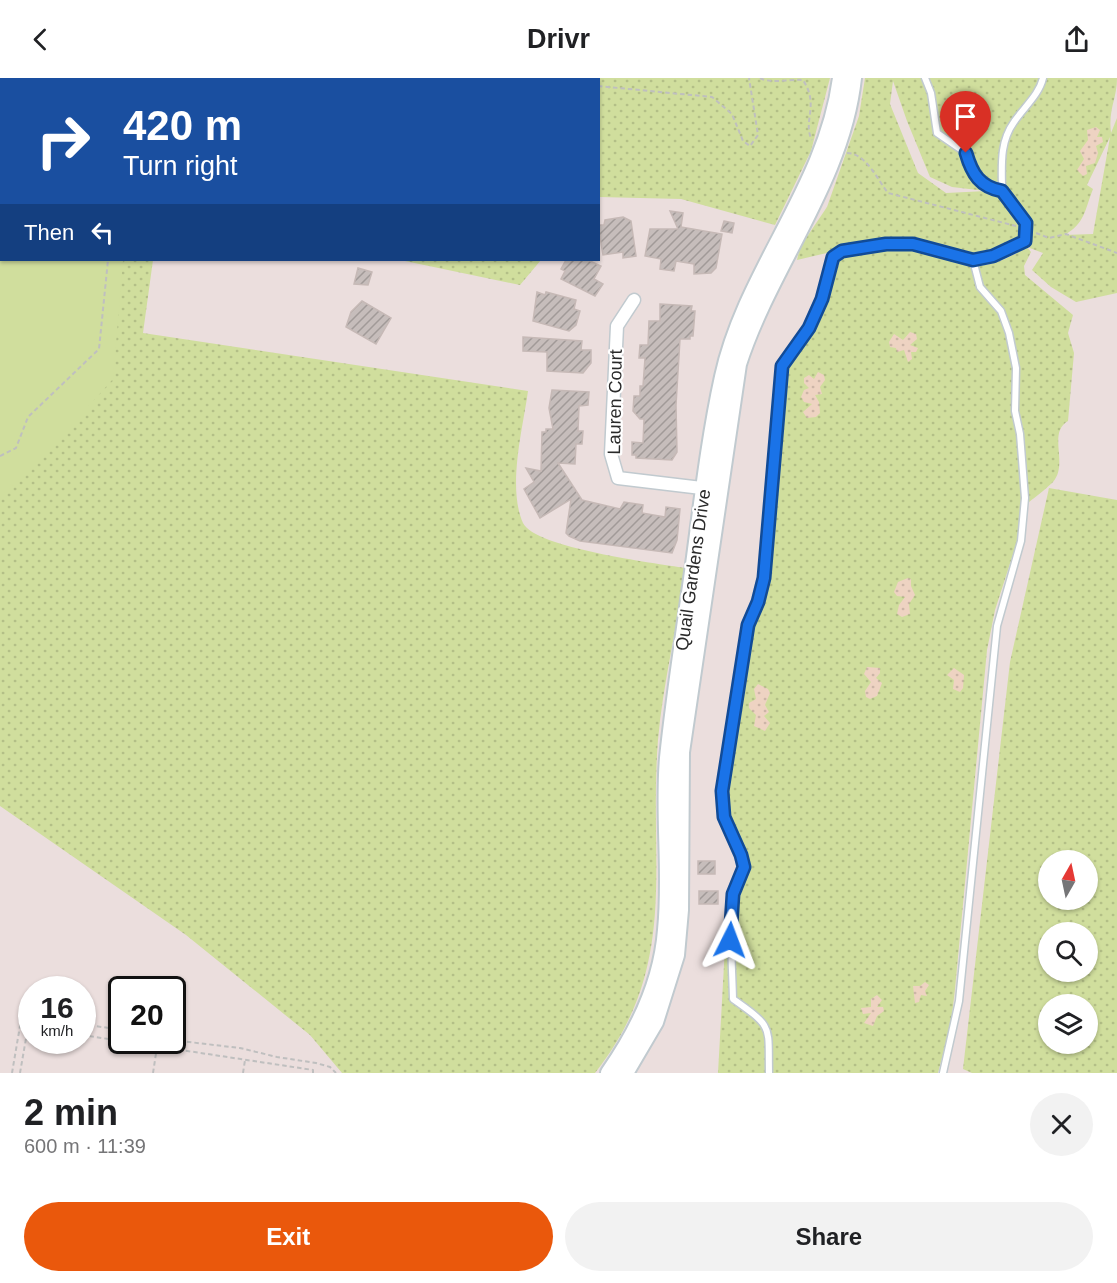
<!DOCTYPE html>
<meta charset="utf-8">
<style>
:root{--surface:#fff;--page:#f2f2f2;--text:#202124;--muted:#757577;--accent:#ea580c}
body{margin:0;font-family:Helvetica,sans-serif;background:var(--page);color:var(--text);height:100vh;display:flex;flex-direction:column;font-size:22px;white-space:nowrap}
*{box-sizing:border-box;margin:0}
p{font-size:20px;color:var(--muted)}
.icon{flex:none;width:33px;height:33px;fill:none;stroke:currentColor;stroke-width:2;stroke-linecap:round;stroke-linejoin:round}
.map{position:relative;height:995px;overflow:hidden}
.panel{display:flex;flex-direction:column;background:var(--surface);flex:1}
.panel>*{flex:none}
.banner{position:absolute;left:0px;top:0px;width:600px;height:183px;box-shadow:0 2px 4px #0004;background:#1a4fa0;color:#fff;overflow:hidden}
.needle{width:39px;rotate:9deg}
.controls{position:absolute;left:1038px;top:772px;display:grid;gap:12px}
.controls a{display:grid;place-items:center;width:60px;height:60px;border-radius:50%;background:var(--surface);box-shadow:0 2px 4px #0004;font-size:30px}
.speed{position:absolute;left:18px;top:898px;display:flex;gap:12px;font-size:30px;font-weight:700;text-align:center}
.speed>*{display:grid;place-content:center;width:78px;height:78px;border-radius:50%;background:var(--surface);box-shadow:0 2px 4px #0004;line-height:1}
.speed small{font-size:15px;font-weight:400}
.speed .limit{border:3px solid #111;border-radius:9px;background:#fff;color:#111}
.pin{position:absolute;display:grid;place-items:center;width:51px;height:51px;color:#fff;margin:-62px -26px;border-radius:50% 50% 50% 0;rotate:-45deg;box-shadow:0 0 6px #0007}
.pin .icon{rotate:45deg}
.me{position:absolute;width:66px;margin:-33px;rotate:3deg;stroke-linejoin:round;filter:drop-shadow(0 0 4px #0008)}
.turn{display:flex;align-items:center;gap:21px;height:126px;padding:0 24px;font-size:27px}
.turn .icon{width:78px;height:78px;stroke-width:2.5}
.turn b{display:block;font-size:42px;line-height:51px}
.then{display:flex;align-items:center;height:57px;padding:0 24px;background:#0003;gap:12px;font-size:22px}
.round{display:grid;place-items:center;flex:none;width:63px;height:63px;border-radius:32px;background:var(--page)}
.headline{display:flex;align-items:center;justify-content:space-between;height:102px;padding:0 24px}
h1{font-size:36px;font-weight:800;line-height:45px}
.cta{display:flex;gap:12px;margin-top:auto;padding:12px 24px}
.cta a{flex:1;height:69px;border-radius:36px;background:var(--accent);color:#fff;font-size:24px;font-weight:800;line-height:69px;text-align:center}
.cta a+a{background:var(--page);color:var(--text)}
header{display:flex;justify-content:space-between;align-items:center;height:78px;padding:0 24px;background:var(--surface);font-size:27px;font-weight:800}
.map>svg:first-child{display:block}
.grass{fill:url(#grass-dots);fill-rule:evenodd}
.sand{fill:url(#sand-dots)}
.park{fill:#d0de9d}
.building{fill:url(#building-hatch);stroke:#c6b9b6;stroke-width:1.5}
.lines{fill:none;stroke-linecap:round;stroke-linejoin:round}
.lane-casing{stroke:#c1cacf;stroke-width:9}
.street-casing{stroke:#c1cacf;stroke-width:15}
.secondary-casing{stroke:#c1cacf;stroke-width:20}
.path{stroke:#bfbfbf;stroke-width:2;stroke-dasharray:4.5 3;stroke-linecap:butt}
.lane{stroke:#fff;stroke-width:6}
.street{stroke:#fff;stroke-width:12}
.secondary{stroke:#fff;stroke-width:16}
.route-casing{stroke:#114b97;stroke-width:15}
.route{stroke:#1a73e8;stroke-width:10}
.labels{text-anchor:middle;dominant-baseline:central;stroke-width:4.5;stroke-linejoin:round;paint-order:stroke}
.street-label{font-size:18px;fill:#2a2a2a;stroke:#fff}
</style>
<header><svg class="icon" aria-label="back" viewBox="0 0 24 24"><path d="M15 5l-7 7 7 7"/></svg>Drivr<svg class="icon" aria-label="share" viewBox="0 0 24 24"><path d="M12 15V3M7 8l5-5 5 5M5 13v7h14v-7"/></svg></header>
<div class="map">
<svg width="1117" height="995" viewBox="0 0 1117 995">
<defs>
<pattern id="grass-dots" width="8" height="8" patternUnits="userSpaceOnUse" patternTransform="scale(1.5)"><rect width="8" height="8" fill="#d0de9d"/><path d="M2 2h.1M6 6h.1" fill="none" stroke="#b3bf87" stroke-width="1.8" stroke-linecap="round"/></pattern>
<pattern id="sand-dots" width="8" height="8" patternUnits="userSpaceOnUse" patternTransform="scale(1.5)"><rect width="8" height="8" fill="#eed3c2"/><path d="M2 2h.1M6 6h.1" fill="none" stroke="#ccb5a7" stroke-width="1.8" stroke-linecap="round"/></pattern>
<pattern id="building-hatch" width="6" height="6" patternUnits="userSpaceOnUse" patternTransform="scale(1.5)"><rect width="6" height="6" fill="#c6bdbb"/><path d="M-1 1l2-2M0 6l6-6M5 7l2-2" fill="none" stroke="#a19a98"/></pattern>
</defs>
<rect width="100%" height="100%" fill="#ebdedd"/>
<path class="grass" d="M 0,0 L 178,0 L 2,2 L 2,182 L 153,182 L 143,255 L 528,313 C 523,350 507,409 523,445 C 535,470 655,485 685,490 C 678,547 663,604 658,662 C 648,787 681,886 595,995 L 342,995 L 310,957 L 186,857 L 0,728 Z
M 188,0 L 830,0 L 811,73 L 775,147 L 681,121 L 599,119 L 598,2 Z
M 865,0 L 1117,0 C 1117,21 1108,31 1111,55 L 1117,40 L 1117,215 L 1076,224 L 1051,209 L 1032,192 L 1043,175 L 1027,169 L 1031,174 L 1024,188 L 1025,197 L 1073,237 L 1068,255 L 1074,275 L 1068,343 C 1047,355 1069,386 1053,404 C 1047,410 1030,424 1023,428 L 1017,464 L 995,532 L 987,572 L 955,911 L 951,946 L 938,995 L 718,995 L 727,833 L 743,790 L 738,758 L 730,743 L 726,717 L 736,628 L 752,546 L 766,511 L 780,384 L 778,369 L 785,293 L 823,234 L 835,189 L 842,178 C 867,173 911,168 936,174 C 945,176 953,182 961,185 C 985,193 1007,181 1027,169 L 1020,166 L 962,178 L 928,163 L 869,165 L 797,182 L 800,169 L 827,129 L 859,38 ZM 893,3 L 907,43 L 930,99 L 952,109 L 986,113 L 946,115 L 918,95 L 890,26 ZM 1110,59 L 1093,156 L 1064,157 C 1085,146 1085,131 1093,111 L 1087,107 ZM 998,114 L 1011,114 L 1024,131 L 1033,151 L 1021,151 Z
M 407,182 L 541,182 L 520,207 L 405,183 Z
M 1049,410 L 1117,422 L 1117,995 L 972,995 L 963,991 L 1010,584 ZM 1048,783 L 1088,783 L 1088,822 L 1048,822 ZM 1048,855 L 1088,855 L 1088,894 L 1048,894 ZM 1048,927 L 1088,927 L 1088,966 L 1048,966 Z"/>
<path class="sand" d="M 1096,49 L 1100,52 L 1097,59 L 1102,59 L 1103,64 L 1096,68 L 1098,75 L 1095,85 L 1086,88 L 1087,96 L 1083,98 L 1077,92 L 1084,81 L 1080,73 L 1088,62 L 1087,52 Z
M 910,254 L 916,256 L 917,261 L 910,267 L 918,270 L 916,274 L 911,274 L 912,281 L 908,284 L 904,272 L 897,274 L 896,270 L 890,269 L 889,264 L 894,256 L 903,262 Z
M 818,294 L 824,297 L 825,302 L 820,309 L 822,316 L 815,317 L 819,324 L 820,335 L 816,339 L 807,340 L 803,334 L 812,326 L 804,324 L 801,319 L 804,312 L 809,310 L 804,305 L 804,300 L 809,297 L 814,301 Z
M 908,500 L 911,501 L 911,508 L 915,517 L 909,526 L 910,536 L 902,539 L 897,536 L 899,527 L 905,519 L 897,518 L 894,514 L 898,504 Z
M 867,589 L 880,590 L 880,595 L 876,600 L 882,605 L 877,618 L 870,621 L 866,619 L 865,613 L 871,604 L 864,596 Z
M 954,590 L 964,597 L 963,610 L 960,614 L 953,611 L 954,602 L 947,597 Z
M 758,606 L 768,611 L 770,615 L 765,627 L 769,634 L 764,638 L 770,645 L 765,653 L 754,648 L 756,637 L 749,630 L 749,625 L 756,621 L 754,611 Z
M 925,904 L 929,907 L 925,913 L 927,918 L 921,917 L 919,924 L 915,925 L 913,908 L 920,908 Z
M 877,917 L 882,922 L 877,929 L 883,929 L 884,933 L 877,938 L 873,948 L 864,945 L 871,935 L 863,936 L 861,930 L 871,929 L 871,921 Z"/>
<path class="park" d="M 0,0 L 139,0 L 2,2 L 2,182 L 123,182 L 113,301 L 28,396 L 0,418 Z"/>
<path class="building" d="M 670,133 L 683,135 L 681,149 L 722,156 L 716,190 L 711,195 L 694,196 L 694,186 L 676,183 L 674,193 L 660,191 L 661,181 L 645,178 L 650,151 L 678,151 Z
M 623,139 L 631,143 L 636,178 L 623,180 L 623,174 L 603,177 L 598,147 L 604,147 L 605,142 Z
M 724,143 L 734,145 L 732,155 L 721,153 Z
M 566,182 L 588,182 L 601,188 L 594,201 L 603,206 L 595,218 L 561,201 L 565,193 L 561,191 Z
M 358,190 L 372,194 L 368,207 L 354,206 Z
M 537,214 L 545,217 L 546,214 L 576,222 L 574,231 L 580,233 L 576,247 L 569,253 L 533,243 Z
M 362,223 L 391,240 L 376,266 L 346,249 L 351,234 Z
M 660,226 L 692,228 L 691,233 L 695,233 L 693,258 L 690,258 L 690,261 L 680,261 L 676,327 L 677,374 L 672,382 L 636,380 L 636,377 L 632,377 L 632,364 L 643,365 L 644,341 L 640,341 L 633,333 L 634,318 L 640,318 L 640,308 L 643,308 L 645,280 L 639,280 L 640,267 L 648,267 L 649,243 L 660,243 Z
M 523,259 L 582,263 L 581,272 L 591,272 L 591,285 L 583,295 L 547,293 L 547,274 L 523,273 Z
M 552,312 L 589,314 L 588,327 L 579,328 L 578,353 L 583,353 L 582,366 L 576,366 L 575,386 L 558,385 L 582,422 L 620,431 L 624,424 L 643,427 L 642,435 L 665,439 L 666,429 L 680,431 L 677,462 L 672,475 L 580,463 L 569,458 L 566,455 L 571,421 L 540,440 L 524,411 L 534,404 L 526,390 L 541,393 L 542,354 L 546,354 L 546,351 L 553,351 L 549,330 Z
M 698,783 L 715,783 L 715,796 L 698,796 Z
M 699,813 L 718,813 L 718,826 L 699,826 Z"/>
<g class="lines">
<g class="lane-casing">
<path id="lane" d="M 1002,113 C 1002,89 999,65 1014,44 C 1024,29 1039,17 1043,0
M 769,995 C 768,947 774,950 733,921 C 732,874 726,835 744,789 L 724,739 L 722,713 L 748,547 L 764,500 L 782,288 L 809,250 L 822,221 L 833,179 L 841,173 L 886,166 L 913,166 L 973,182 L 993,178 L 1025,163 C 1030,143 1016,128 1002,113 C 980,109 972,96 966,75 L 937,55 L 931,15 L 925,0
M 943,995 L 959,923 L 997,548 L 1021,463 L 1025,420 L 1020,356 L 1015,333 L 1016,290 L 1009,255 L 1001,233 L 980,209 L 973,182"/>
</g>
<g class="street-casing">
<path id="street" d="M 634,222 L 617,248 L 611,376 L 618,400 L 710,411"/>
</g>
<g class="secondary-casing">
<path id="secondary" d="M 609,995 C 639,952 662,905 666,852 C 672,795 663,737 668,680 C 675,613 686,546 695,479 C 703,419 710,358 723,299 C 746,193 827,109 841,0
M 625,995 L 655,944 L 676,877 L 680,832 L 681,674 L 738,286 C 769,189 842,103 853,0"/>
</g>
<path class="path" d="M 529,0 L 542,2
M 760,0 C 771,6 789,1 803,2 C 820,28 802,43 812,62
M 113,2 L 113,0
M 598,8 L 712,19 L 732,36 L 743,63 L 750,68 L 758,57 L 749,0
M 0,61 L 2,63
M 847,75 C 866,75 877,101 888,115 L 1016,148
M 1036,155 L 1049,160 L 1066,156 L 1117,175
M 0,378 L 16,370 L 28,339 L 99,271 L 108,182
M 82,946 L 122,952
M 82,957 L 313,992 L 313,995
M 172,962 L 240,970 L 277,979 L 316,985 L 330,989 L 336,995
M 12,995 L 20,948 L 23,942 L 32,939
M 20,995 L 28,949 L 32,949
M 153,995 L 157,969
M 243,995 L 245,982"/>
<use href="#lane" class="lane"/>
<use href="#street" class="street"/>
<use href="#secondary" class="secondary"/>
</g>
<g class="lines">
<g class="route-casing">
<path id="route" d="M 730,862 L 733,816 L 744,789 L 741,777 L 724,739 L 722,713 L 748,547 L 758,524 L 764,500 L 782,288 L 809,250 L 822,221 L 833,179 L 842,173 L 886,166 L 913,166 L 973,182 L 993,178 L 1025,163 L 1026,145 L 1002,113 C 980,109 972,96 966,75"/>
</g>
<use href="#route" class="route"/>
</g>
<g class="labels">
<g class="street-label">
<text transform="translate(615 324) rotate(-89)">Lauren Court</text>
<text transform="translate(693 492) rotate(-82)">Quail Gardens Drive</text>
</g>
</g>
</svg>
<div class="controls">
<a><svg class="needle" viewBox="-14 -14 28 28"><path d="M0-13l5 13h-10z" fill="#e53935"/><path d="M0 13l5-13h-10z" fill="#757577"/></svg></a>
<a><svg class="icon" aria-label="search" viewBox="0 0 24 24"><circle cx="10" cy="10" r="6"/><path d="M15 15l6 6"/></svg></a>
<a><svg class="icon" aria-label="layers" viewBox="0 0 24 24"><path d="M12 4l9 5-9 5-9-5zM3 14l9 5 9-5"/></svg></a>
</div>
<div class="speed"><div>16<small>km/h</small></div><div class="limit">20</div></div>
<div class="pin" style="left:966px;top:75px;background:#d93025"><svg class="icon" aria-label="arrive" viewBox="0 0 24 24"><path d="M6 21V4h12l-3 4 3 4H6"/></svg></div>
<svg class="me" style="left:730px;top:862px" viewBox="-20 -20 40 40"><path d="M0-17L14 15 0 8-14 15z" fill="#1a73e8" stroke="#fff" stroke-width="4"/></svg>
<div class="banner">
<div class="turn"><svg class="icon" aria-label="right" viewBox="0 0 24 24"><path d="M7 20v-9h11M14 6l5 5-5 5"/></svg><div><b>420 m</b>Turn right</div></div>
<div class="then">Then<svg class="icon" aria-label="left" viewBox="0 0 24 24"><path d="M17 20v-9H6M10 6l-5 5 5 5"/></svg></div>
</div>
</div>
<section class="panel">
<div class="headline"><div><h1>2 min</h1><p>600 m · 11:39</p></div><a class="round"><svg class="icon" aria-label="close" viewBox="0 0 24 24"><path d="M6 6l12 12M18 6L6 18"/></svg></a></div>
<div class="cta"><a>Exit</a><a>Share</a></div>
</section>
